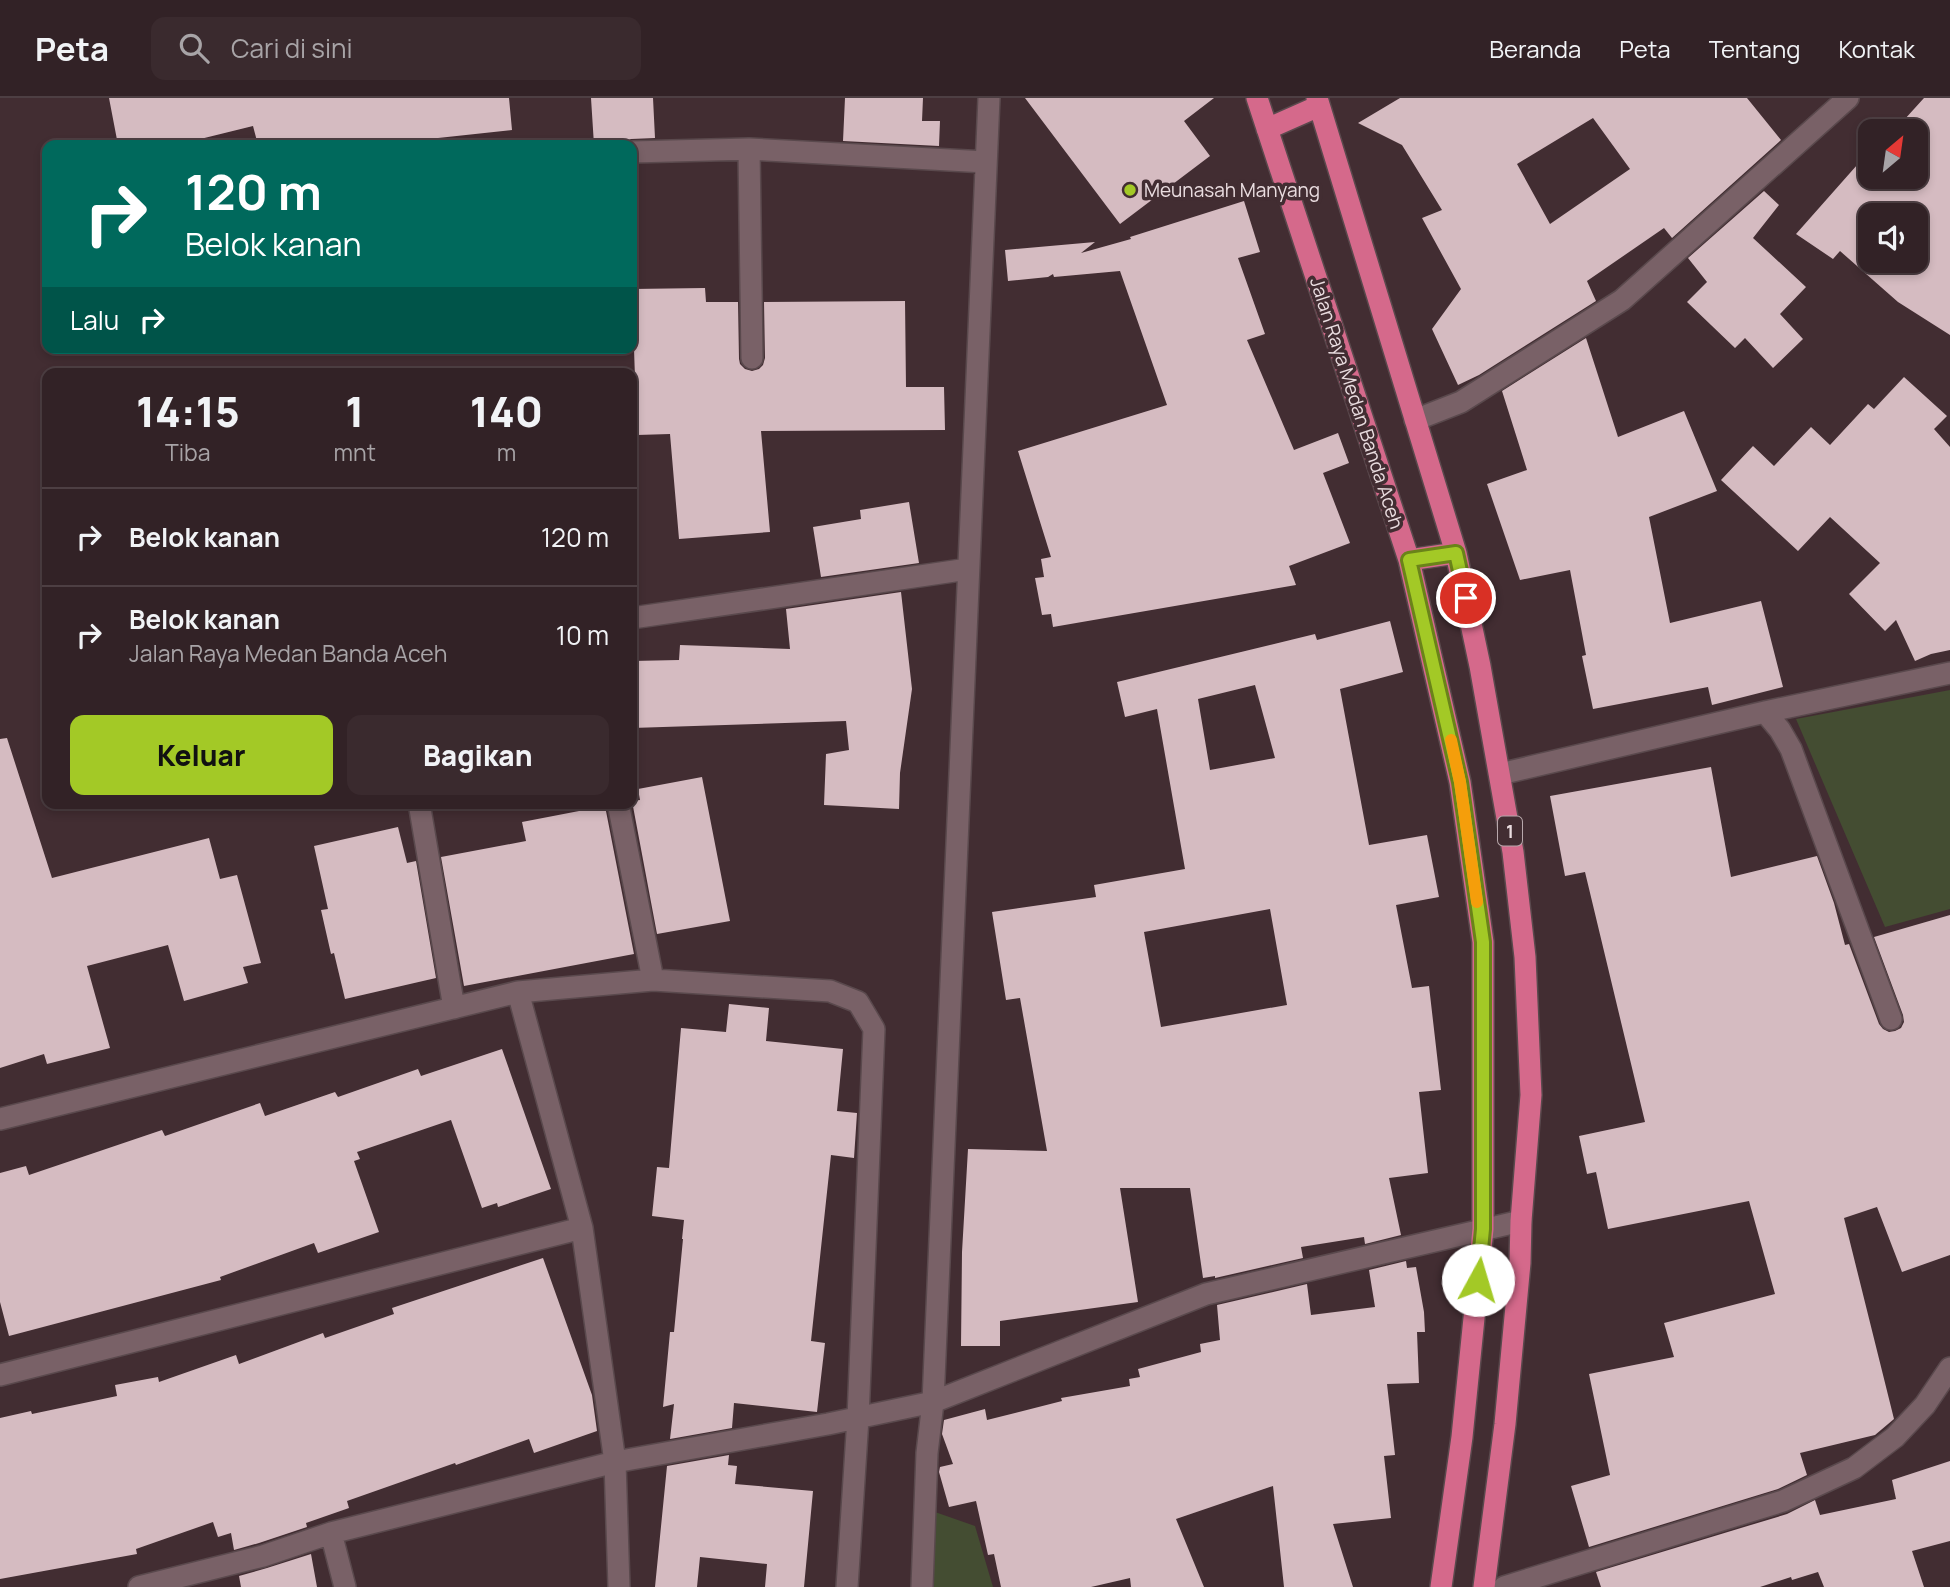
<!DOCTYPE html>
<html lang="id">
<style>
:root{--surface:#322226;--page:#3a2a2e;--text:#f1f3f6;--muted:#a8a4a7;--line:#4d3f43;--accent:#a3c926}
body{margin:0;font-family:Manrope,sans-serif;background:var(--page);color:var(--text);height:100vh;display:flex;flex-direction:column;font-size:26px;white-space:nowrap}
*{box-sizing:border-box;margin:0}
p{font-size:23px;color:var(--muted)}
.icon{flex:none;width:38px;height:38px;fill:none;stroke:currentColor;stroke-width:2;stroke-linecap:round;stroke-linejoin:round}
.map{position:relative;flex:1;overflow:hidden}
.panel{position:absolute;left:42px;top:270px;width:595px;height:441px;display:flex;flex-direction:column;background:var(--surface);border-radius:14px;box-shadow:0 4px 10px #0003,0 0 0 2px var(--line)}
.panel>*{flex:none}
.hud{position:absolute;left:42px;top:42px;width:595px;height:214px;border-radius:14px;box-shadow:0 4px 10px #0003,0 0 0 2px var(--line);background:#00695c;color:#fff;overflow:hidden}
.needle{width:46px;rotate:29deg}
.tools{position:absolute;left:1858px;top:21px;display:grid;gap:14px}
.tools a{display:grid;place-items:center;width:70px;height:70px;border-radius:14px;background:var(--surface);box-shadow:0 4px 10px #0003,0 0 0 2px var(--line);font-size:35px}
.pin{position:absolute;display:grid;place-items:center;width:60px;height:60px;color:#fff;margin:-30px;border:4px solid #fff;border-radius:50%;box-shadow:0 2px 7px #0007}
.me{position:absolute;width:77px;margin:-38px;rotate:6deg;stroke-linejoin:round;filter:drop-shadow(0 0 5px #0008)}
.turn{display:flex;align-items:center;gap:24px;height:147px;padding:0 28px;font-size:32px}
.turn .icon{width:91px;height:91px;stroke-width:2.5}
.turn b{display:block;font-size:49px;line-height:60px}
.then{display:flex;align-items:center;height:66px;padding:0 28px;background:#0003;gap:14px;font-size:26px}
.eta{display:flex;justify-content:space-evenly;align-items:center;height:119px;text-align:center}
.eta b{font-size:42px;font-weight:800;line-height:49px}
.button{display:flex;gap:14px;margin-top:auto;padding:14px 28px}
.button a{flex:1;height:80px;border-radius:14px;background:var(--accent);color:#111;font-size:28px;font-weight:800;line-height:80px;text-align:center}
.button a+a{background:var(--page);color:var(--text)}
ul{padding:0;list-style:none}
li{display:flex;align-items:center;gap:21px;height:98px;padding:0 28px;border-top:2px solid var(--line)}
li div{flex:1}
li b{display:block;font-size:26px}
li em{font-style:normal}
header{display:flex;align-items:center;gap:42px;box-sizing:border-box;height:98px;padding:0 35px;background:var(--surface);border-bottom:2px solid var(--line)}
header strong{font-size:33px}
nav{display:flex;gap:38px;margin-inline-start:auto;font-size:24px}
.search{width:490px;height:63px;background:var(--page);display:flex;align-items:center;gap:18px;box-sizing:border-box;padding:0 24px;border-radius:14px;color:var(--muted);font-size:26px}
.map>svg:first-child{display:block}
.green{fill:#444d32}
.building{fill:#d5bbc1;fill-rule:evenodd}
.lines{fill:none;stroke-linecap:round;stroke-linejoin:round}
.minor-casing{stroke:#5a494d;stroke-width:24}
.trunk-casing{stroke:#5a494d;stroke-width:24}
.minor{stroke:#796167;stroke-width:21}
.trunk{stroke:#d5698b;stroke-width:21}
.route-casing{stroke:#6a8319;stroke-width:18}
.route{stroke:#a3c926;stroke-width:12}
.slow{stroke:#f59e0b;stroke-width:12}
.poi-dot{fill:#a3c926;stroke:#422d32;stroke-width:2.5}
.labels{text-anchor:middle;dominant-baseline:central;stroke-width:7;stroke-linejoin:round;paint-order:stroke}
.shield{fill:#422d32;stroke:#b8a8ac;stroke-width:2}
.shield-label{font-size:18px;font-weight:bold;fill:#eadde0}
.poi-label{font-size:19px;fill:#eadde0;stroke:#422d32;text-anchor:start}
.street-label{font-size:19px;fill:#eadde0;stroke:#422d32}
</style>
<header>
<strong>Peta</strong>
<div class="search"><svg class="icon" aria-label="search" viewBox="0 0 24 24"><circle cx="10" cy="10" r="6"/><path d="M15 15l6 6"/></svg>Cari di sini</div>
<nav><a>Beranda</a><a>Peta</a><a>Tentang</a><a>Kontak</a></nav>
</header>
<div class="map">
<svg width="1950" height="1489" viewBox="0 0 1950 1489">
<rect width="100%" height="100%" fill="#422d32"/>
<path class="green" d="M 1950,592 L 1950,811 L 1885,829 L 1796,621 Z
M 935,1414 L 975,1428 L 993,1489 L 931,1489 Z"/>
<path class="building" d="M 109,0 L 509,0 L 512,32 L 373,47 L 258,47 L 253,28 L 176,47 L 118,47 Z
M 591,0 L 653,0 L 655,40 L 631,41 L 625,43 L 621,47 L 594,47 Z
M 845,0 L 923,0 L 922,23 L 940,23 L 939,48 L 843,43 Z
M 1025,0 L 1214,0 L 1184,23 L 1210,58 L 1120,126 Z
M 1400,0 L 1747,0 L 1781,42 L 1672,140 L 1664,130 L 1587,183 L 1596,203 L 1479,277 L 1458,287 L 1432,231 L 1461,191 L 1422,120 L 1442,112 L 1402,47 L 1358,25 ZM 1593,20 L 1630,71 L 1550,126 L 1517,66 Z
M 1924,0 L 1950,0 L 1950,237 L 1898,204 L 1840,153 L 1833,161 L 1796,136 L 1865,58 L 1870,62 L 1871,60 L 1871,79 L 1916,79 L 1916,33 L 1894,33 ZM 1871,117 L 1916,117 L 1916,163 L 1871,163 Z
M 1764,93 L 1779,107 L 1753,140 L 1806,189 L 1780,216 L 1803,241 L 1773,270 L 1745,240 L 1735,250 L 1687,204 L 1707,184 L 1688,160 Z
M 1244,103 L 1260,154 L 1238,160 L 1265,236 L 1247,242 L 1294,352 L 1338,335 L 1349,365 L 1323,375 L 1350,445 L 1289,468 L 1296,487 L 1053,529 L 1051,516 L 1042,517 L 1035,480 L 1044,479 L 1041,461 L 1051,459 L 1018,353 L 1167,307 L 1120,173 L 1054,179 L 1053,176 L 1048,179 L 1008,183 L 1005,152 L 1095,144 L 1081,155 L 1131,141 L 1130,139 Z
M 705,190 L 706,204 L 738,204 L 739,261 L 740,266 L 745,271 L 752,273 L 759,271 L 763,267 L 765,260 L 764,204 L 905,203 L 906,289 L 944,289 L 945,332 L 761,333 L 770,434 L 679,441 L 670,336 L 637,337 L 634,251 L 632,251 L 632,191 Z
M 1586,240 L 1618,339 L 1684,313 L 1717,393 L 1649,419 L 1670,525 L 1761,503 L 1783,589 L 1712,607 L 1708,589 L 1593,611 L 1582,558 L 1586,557 L 1570,472 L 1520,482 L 1487,386 L 1527,372 L 1502,293 Z
M 1904,279 L 1947,318 L 1934,331 L 1950,349 L 1950,552 L 1931,556 L 1915,563 L 1896,522 L 1885,533 L 1849,496 L 1880,465 L 1830,419 L 1798,453 L 1721,382 L 1753,348 L 1774,368 L 1811,329 L 1830,347 L 1868,306 L 1874,311 Z
M 909,404 L 919,465 L 821,479 L 813,429 L 861,421 L 860,412 Z
M 901,494 L 912,591 L 900,675 L 899,711 L 824,707 L 826,656 L 849,652 L 846,623 L 632,630 L 632,563 L 679,562 L 680,547 L 790,551 L 786,511 Z
M 1390,523 L 1403,574 L 1340,591 L 1369,747 L 1427,737 L 1439,799 L 1396,807 L 1412,890 L 1429,888 L 1441,992 L 1419,994 L 1428,1075 L 1389,1080 L 1401,1137 L 1365,1146 L 1364,1139 L 1301,1149 L 1303,1160 L 1215,1180 L 1215,1178 L 1203,1180 L 1190,1090 L 1120,1090 L 1138,1204 L 1000,1223 L 1000,1248 L 961,1248 L 962,1154 L 968,1051 L 1047,1053 L 1020,900 L 1006,902 L 992,814 L 1096,799 L 1094,787 L 1185,771 L 1157,611 L 1125,619 L 1117,584 L 1315,536 L 1317,542 ZM 1255,587 L 1275,660 L 1210,672 L 1198,601 ZM 1270,811 L 1287,907 L 1161,929 L 1144,834 Z
M 7,640 L 52,780 L 209,740 L 220,781 L 237,777 L 261,865 L 243,869 L 248,885 L 184,903 L 168,847 L 87,868 L 110,950 L 47,966 L 44,956 L 0,970 L 0,641 Z
M 1711,669 L 1731,779 L 1817,758 L 1834,805 L 1845,847 L 1849,846 L 1879,926 L 1883,931 L 1889,934 L 1895,933 L 1901,930 L 1904,924 L 1903,917 L 1874,839 L 1950,817 L 1950,1157 L 1902,1174 L 1877,1109 L 1844,1120 L 1894,1321 L 1875,1337 L 1800,1355 L 1807,1377 L 1778,1391 L 1589,1449 L 1571,1388 L 1610,1377 L 1589,1276 L 1674,1259 L 1664,1225 L 1775,1196 L 1749,1103 L 1608,1131 L 1596,1074 L 1587,1076 L 1579,1038 L 1645,1024 L 1585,774 L 1565,778 L 1550,698 Z
M 702,679 L 730,823 L 657,836 L 632,703 L 640,702 L 638,691 Z
M 605,708 L 634,856 L 464,888 L 441,759 L 526,743 L 522,724 Z
M 398,729 L 407,765 L 416,763 L 436,880 L 345,901 L 334,855 L 331,856 L 321,812 L 328,811 L 314,748 Z
M 729,906 L 769,910 L 766,943 L 843,951 L 837,1013 L 857,1015 L 854,1060 L 831,1057 L 811,1243 L 825,1245 L 817,1314 L 734,1305 L 732,1330 L 670,1341 L 674,1306 L 663,1309 L 670,1234 L 674,1234 L 683,1141 L 682,1141 L 684,1122 L 652,1118 L 657,1069 L 669,1070 L 681,930 L 726,934 Z
M 502,951 L 551,1091 L 498,1109 L 497,1105 L 482,1110 L 451,1022 L 357,1054 L 360,1061 L 354,1063 L 379,1134 L 318,1155 L 314,1145 L 220,1179 L 221,1182 L 9,1238 L 0,1204 L 0,1075 L 26,1068 L 29,1077 L 162,1032 L 165,1038 L 260,1005 L 265,1018 L 335,994 L 338,999 L 418,971 L 421,978 Z
M 543,1160 L 592,1297 L 597,1333 L 534,1355 L 529,1341 L 456,1367 L 455,1365 L 347,1403 L 349,1410 L 306,1425 L 307,1429 L 259,1445 L 234,1452 L 231,1435 L 218,1439 L 213,1424 L 136,1451 L 137,1456 L 0,1481 L 0,1320 L 31,1313 L 32,1316 L 117,1298 L 115,1287 L 158,1279 L 159,1284 L 236,1257 L 239,1266 L 323,1235 L 325,1240 L 394,1216 L 392,1210 Z
M 1406,1163 L 1407,1170 L 1416,1169 L 1424,1214 L 1425,1234 L 1417,1234 L 1419,1285 L 1387,1286 L 1395,1357 L 1384,1358 L 1391,1420 L 1333,1426 L 1353,1489 L 1284,1489 L 1273,1388 L 1176,1421 L 1204,1489 L 1131,1489 L 1130,1480 L 1091,1489 L 1001,1489 L 994,1456 L 988,1457 L 976,1403 L 949,1409 L 939,1374 L 940,1369 L 953,1366 L 942,1336 L 944,1322 L 985,1311 L 987,1322 L 1062,1303 L 1061,1300 L 1130,1288 L 1129,1281 L 1140,1279 L 1138,1271 L 1201,1254 L 1200,1246 L 1220,1242 L 1217,1207 L 1307,1186 L 1311,1217 L 1375,1209 L 1369,1172 Z
M 729,1357 L 728,1367 L 737,1368 L 735,1386 L 813,1393 L 804,1489 L 765,1489 L 767,1466 L 700,1459 L 697,1489 L 655,1489 L 667,1368 Z
M 1950,1363 L 1950,1443 L 1912,1453 L 1924,1489 L 1824,1489 L 1818,1474 L 1792,1482 L 1791,1479 L 1760,1489 L 1601,1489 L 1596,1474 L 1787,1416 L 1815,1402 L 1820,1417 L 1896,1401 L 1892,1382 Z
M 311,1456 L 317,1489 L 241,1489 L 239,1478 L 267,1470 Z"/>
<g class="lines">
<g class="minor-casing">
<path id="minor" d="M 749,51 L 752,260
M 632,54 L 749,51 L 986,64
M 1415,322 L 1461,304 L 1622,202 L 1848,0
M 632,520 L 968,471
M 1765,614 L 1780,632 L 1791,651 L 1891,921
M 1500,676 L 1765,614 L 1950,575
M 419,705 L 454,910
M 618,705 L 653,882
M 518,894 L 653,882 L 830,893 L 858,904 L 874,931 L 858,1320 L 847,1489
M 0,1021 L 518,894 L 582,1130 L 615,1364 L 619,1489
M 0,1277 L 582,1130
M 331,1435 L 345,1489
M 139,1489 L 263,1458 L 331,1435 L 615,1364 L 828,1326 L 933,1304 L 1206,1196 L 1521,1123
M 922,1489 L 927,1355 L 933,1304 L 989,0
M 1504,1489 L 1783,1403 L 1854,1370 L 1895,1339 L 1925,1307 L 1950,1270"/>
</g>
<g class="trunk-casing">
<path id="trunk" d="M 1257,0 L 1409,462 L 1460,684 L 1483,844 L 1483,1131 L 1462,1339 L 1441,1489
M 1317,0 L 1456,455 L 1480,568 L 1513,754 L 1525,859 L 1531,997 L 1521,1123 L 1520,1165 L 1505,1326 L 1484,1489
M 1267,31 L 1319,8
M 1409,462 L 1456,455"/>
</g>
<use href="#minor" class="minor"/>
<use href="#trunk" class="trunk"/>
</g>
<g class="lines">
<g class="route-casing">
<path id="route" d="M 1466,500 L 1456,455 L 1409,462 L 1460,684 L 1483,844 L 1483,1131 L 1478,1182"/>
</g>
<use href="#route" class="route"/>
<path class="slow" d="M 1451,642 L 1460,684 L 1477,804"/>
</g>
<circle class="poi-dot" cx="1130" cy="92" r="7"/>
<g class="labels">
<rect class="shield" x="1498" y="718.5" width="24" height="29" rx="5"/>
<g class="shield-label">
<text x="1510" y="733">1</text>
</g>
<g class="poi-label">
<text x="1144" y="92">Meunasah Manyang</text>
</g>
<g class="street-label">
<text transform="translate(1357 305) rotate(72)">Jalan Raya Medan Banda Aceh</text>
</g>
</g>
</svg>
<div class="tools">
<a><svg class="needle" viewBox="-14 -14 28 28"><path d="M0-13l5 13h-10z" fill="#e53935"/><path d="M0 13l5-13h-10z" fill="#a8a4a7"/></svg></a>
<a><svg class="icon" aria-label="sound" viewBox="0 0 24 24"><path d="M4 9h4l5-4v14l-5-4H4zM17 9q2 3 0 6"/></svg></a>
</div>
<div class="pin" style="left:1466px;top:500px;background:#d93025"><svg class="icon" aria-label="arrive" viewBox="0 0 24 24"><path d="M6 21V4h12l-3 4 3 4H6"/></svg></div>
<svg class="me" style="left:1478px;top:1182px" viewBox="-20 -20 40 40"><circle r="19" fill="#fff"/><path d="M0-13L10 11 0 6-10 11z" fill="#a3c926"/></svg>
<div class="hud">
<div class="turn"><svg class="icon" aria-label="right" viewBox="0 0 24 24"><path d="M7 20v-9h11M14 6l5 5-5 5"/></svg><div><b>120 m</b>Belok kanan</div></div>
<div class="then">Lalu<svg class="icon" aria-label="right" viewBox="0 0 24 24"><path d="M7 20v-9h11M14 6l5 5-5 5"/></svg></div>
</div>
<section class="panel">
<div class="eta">
<div><b>14:15</b><p>Tiba</p></div>
<div><b>1</b><p>mnt</p></div>
<div><b>140</b><p>m</p></div>
</div>
<ul>
<li><svg class="icon" aria-label="right" viewBox="0 0 24 24"><path d="M7 20v-9h11M14 6l5 5-5 5"/></svg><div><b>Belok kanan</b></div><em>120 m</em></li>
<li><svg class="icon" aria-label="right" viewBox="0 0 24 24"><path d="M7 20v-9h11M14 6l5 5-5 5"/></svg><div><b>Belok kanan</b><p>Jalan Raya Medan Banda Aceh</p></div><em>10 m</em></li>
</ul>
<div class="button"><a>Keluar</a><a>Bagikan</a></div>
</section>
</div>
